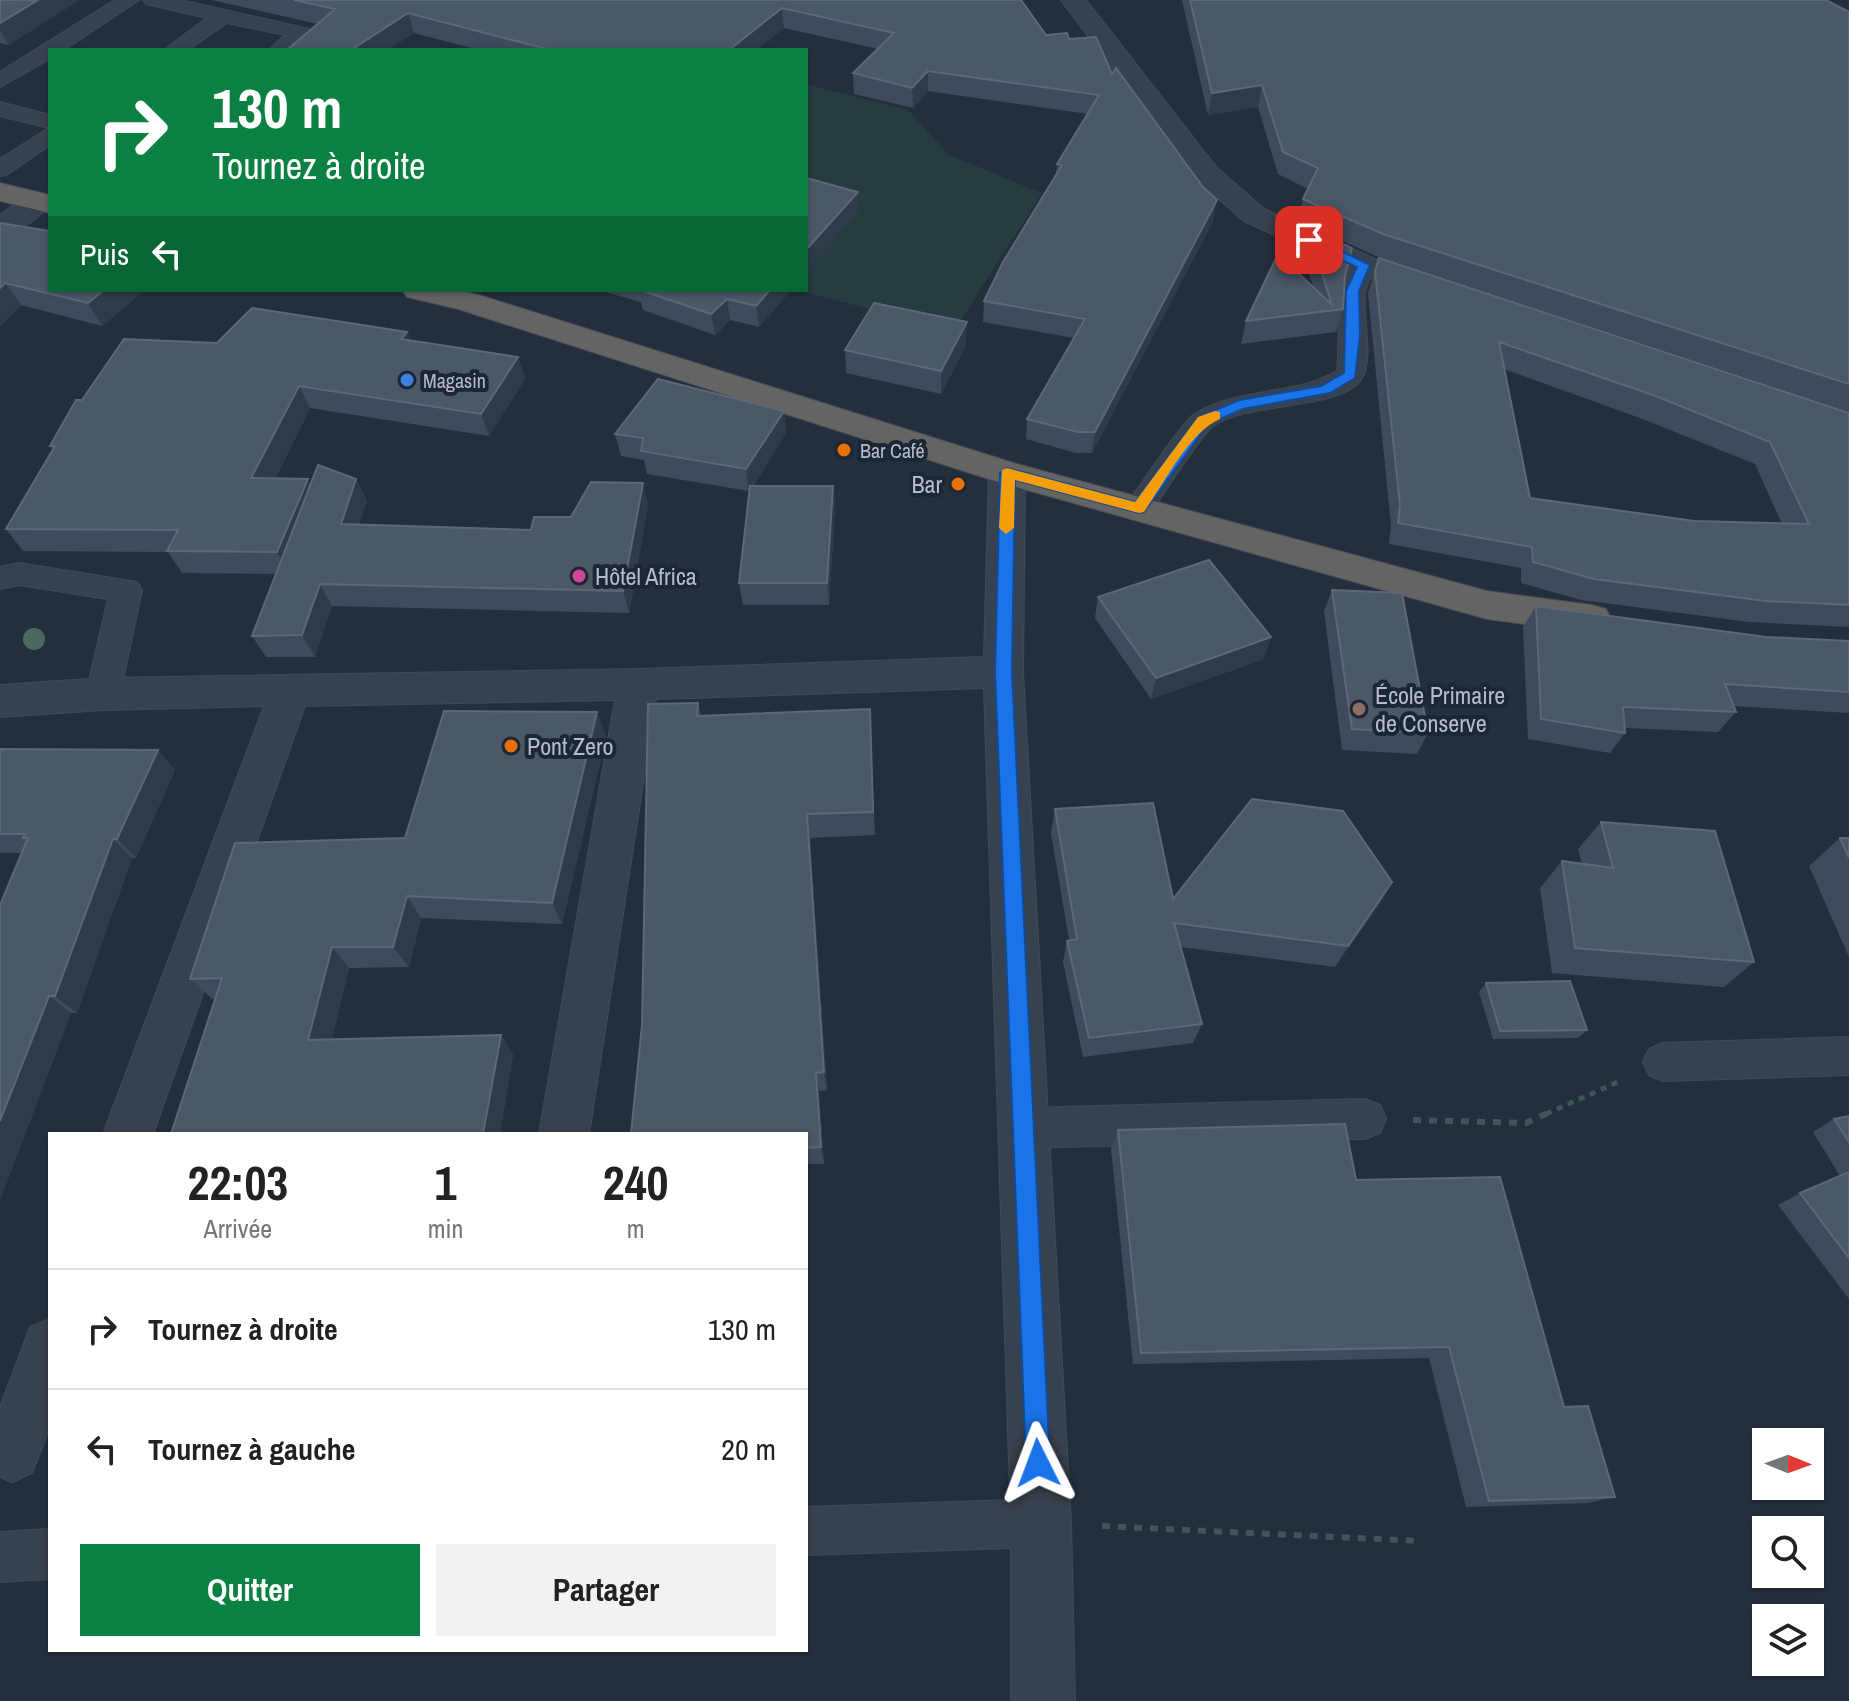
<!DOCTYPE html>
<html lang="fr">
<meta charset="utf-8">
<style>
:root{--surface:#fff;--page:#f2f2f2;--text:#222;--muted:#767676;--line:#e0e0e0;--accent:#0b8043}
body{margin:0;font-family:"Archivo Narrow",sans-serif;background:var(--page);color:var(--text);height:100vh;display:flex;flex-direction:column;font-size:30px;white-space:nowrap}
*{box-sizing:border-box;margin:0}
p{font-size:26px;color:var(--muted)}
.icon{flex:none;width:44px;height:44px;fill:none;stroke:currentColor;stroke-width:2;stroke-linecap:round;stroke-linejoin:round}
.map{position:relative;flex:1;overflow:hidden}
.sheet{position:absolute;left:48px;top:1132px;width:760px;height:520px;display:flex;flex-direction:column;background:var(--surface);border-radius:0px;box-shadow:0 2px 6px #0004}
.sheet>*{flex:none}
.hud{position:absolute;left:48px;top:48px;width:760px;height:244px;border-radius:0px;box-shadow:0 2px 6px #0004;background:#0b8043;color:#fff;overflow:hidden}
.needle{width:52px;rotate:91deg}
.fabs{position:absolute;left:1752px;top:1428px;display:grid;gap:16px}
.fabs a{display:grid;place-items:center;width:72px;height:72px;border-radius:0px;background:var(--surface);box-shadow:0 2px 6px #0004;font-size:40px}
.pin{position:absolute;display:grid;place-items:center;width:68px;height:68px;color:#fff;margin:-34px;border-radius:16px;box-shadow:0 4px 12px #0006}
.me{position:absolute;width:88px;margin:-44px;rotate:357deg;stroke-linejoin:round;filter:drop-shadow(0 0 6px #0008)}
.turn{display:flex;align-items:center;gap:28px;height:168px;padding:0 32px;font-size:36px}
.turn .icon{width:104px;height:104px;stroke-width:2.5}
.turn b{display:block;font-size:56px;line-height:68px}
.then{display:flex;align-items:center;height:76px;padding:0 32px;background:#0003;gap:16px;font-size:30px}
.eta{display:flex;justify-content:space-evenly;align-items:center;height:136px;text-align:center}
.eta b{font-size:48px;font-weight:800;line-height:56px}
.cta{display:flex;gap:16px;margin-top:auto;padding:16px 32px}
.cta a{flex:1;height:92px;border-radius:0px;background:var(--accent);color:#fff;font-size:32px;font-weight:800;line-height:92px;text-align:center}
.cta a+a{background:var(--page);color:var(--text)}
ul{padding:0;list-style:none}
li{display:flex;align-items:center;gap:24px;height:120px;padding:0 32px;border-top:2px solid var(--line)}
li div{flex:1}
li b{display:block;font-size:30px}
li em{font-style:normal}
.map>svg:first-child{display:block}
.green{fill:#263c3f}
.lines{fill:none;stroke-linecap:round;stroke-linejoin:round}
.service-casing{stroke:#414a57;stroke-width:2}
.minor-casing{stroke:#414a57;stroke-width:2}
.trunk-casing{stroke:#434c59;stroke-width:2}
.path-far1{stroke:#3f5557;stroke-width:5;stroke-dasharray:6 6;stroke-linecap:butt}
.path{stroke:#3f5557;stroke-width:6;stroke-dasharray:8 8;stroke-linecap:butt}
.service{fill:#38414e;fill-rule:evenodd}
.minor{fill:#38414e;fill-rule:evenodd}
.trunk{fill:#656462;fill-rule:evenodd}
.tree{fill:#4b6a5d}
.wall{fill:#3f4b5c;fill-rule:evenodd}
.shaded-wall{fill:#2f3b4b}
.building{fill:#4b5868;stroke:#5c6777;stroke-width:2;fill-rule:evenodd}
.route{fill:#1a73e8;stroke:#114b97;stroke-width:2}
.slow{fill:#f59e0b}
.shop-dot{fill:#3f7fe0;stroke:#1d2633;stroke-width:3}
.food-dot{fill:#e8710a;stroke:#1d2633;stroke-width:3}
.hotel-dot{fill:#d1479c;stroke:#1d2633;stroke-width:3}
.education-dot{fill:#8d6e63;stroke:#1d2633;stroke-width:3}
.labels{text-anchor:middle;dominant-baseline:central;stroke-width:8;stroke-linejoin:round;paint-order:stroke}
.far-poi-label{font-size:20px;fill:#b4bcc9;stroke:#1d2633;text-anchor:start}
.poi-label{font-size:24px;fill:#b4bcc9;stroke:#1d2633;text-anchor:start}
</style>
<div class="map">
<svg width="1849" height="1701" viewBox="0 0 1849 1701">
<rect width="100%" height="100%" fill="#242f3e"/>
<path class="green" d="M 808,85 L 908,110 L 949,155 L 1042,193 L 954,331 L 796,290 L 806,290 Z"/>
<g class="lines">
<g class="service-casing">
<path id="service" d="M 115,0 L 139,0 L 64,50 L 50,50 L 50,59 L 0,87 L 0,72 Z
M 143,0 L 180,0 L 309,29 L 312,33 L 292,50 L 269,50 L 285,35 L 227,23 L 188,50 L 164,50 L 207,18 L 146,4 Z
M 0,102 L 50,115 L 50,145 L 8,174 L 0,176 L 0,159 L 49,128 L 0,116 Z
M 1364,258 L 1373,260 L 1376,265 C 1373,273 1366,284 1365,293 C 1362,316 1374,357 1362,378 C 1342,411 1247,401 1213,426 C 1199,437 1162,497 1149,515 L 1139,518 L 1129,515 L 1124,508 L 1129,501 C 1141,485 1183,420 1196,413 C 1240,387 1294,396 1337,371 C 1341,333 1333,292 1355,260 Z
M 19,563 L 137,582 L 142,590 L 120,694 L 115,703 L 103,707 L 91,703 L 86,694 L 108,599 L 19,585 L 0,589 L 0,567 Z
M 1849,1037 L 1849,1075 L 1663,1081 L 1649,1075 L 1643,1062 L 1649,1049 L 1663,1043 Z
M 1365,1099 L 1380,1105 L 1386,1119 L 1380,1133 L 1365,1139 L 1023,1148 L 1008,1142 L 1002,1128 L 1008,1114 L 1023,1108 Z
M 1041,1499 L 1058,1506 L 1065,1523 L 1058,1540 L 1041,1547 L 806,1555 L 806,1507 Z
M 50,1529 L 50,1579 L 0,1582 L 0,1532 Z"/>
</g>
<g class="minor-casing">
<path id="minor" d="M 1061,0 L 1086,0 L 1217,168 L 1264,209 L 1375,259 L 1442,281 L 1447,288 L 1442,295 L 1431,297 L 1420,295 L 1353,271 L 1244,221 L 1197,180 Z
M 37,192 L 50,199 C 47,215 15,234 0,238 L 0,215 L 27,195 Z
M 1007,461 L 1019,465 L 1025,473 L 1023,672 L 1071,1523 L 1075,1701 L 1011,1701 L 1011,1523 L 984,688 L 656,699 L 589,1134 L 539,1134 L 615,700 L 305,706 L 153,1134 L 103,1134 L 264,706 L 103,710 L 0,717 L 0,685 L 103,678 L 638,669 L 984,657 L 989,473 L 995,465 Z
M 50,1319 L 50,1427 L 32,1473 L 12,1482 L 0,1477 L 0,1407 L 30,1327 Z"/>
</g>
<g class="trunk-casing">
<path id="trunk" d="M 0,183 L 50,195 L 50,213 L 0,201 Z
M 402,290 L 457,290 L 479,295 L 1017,464 L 1487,591 L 1592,605 L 1606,609 L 1611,619 L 1606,629 L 1592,633 L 1487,619 L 995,481 L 458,309 L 407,297 Z"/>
</g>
<path class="path-far1" d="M 1546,1114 L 1618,1082"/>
<path class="path" d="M 1413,1120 L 1526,1123 L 1550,1112
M 1102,1526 L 1420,1541"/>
<use href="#service" class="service"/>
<use href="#minor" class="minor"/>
<use href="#trunk" class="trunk"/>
</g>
<circle class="tree" cx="34" cy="639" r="11"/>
<path class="wall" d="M 0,0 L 9,45 L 0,43 Z
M 212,0 L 1021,0 L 1046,35 L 1069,39 L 1112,74 L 1213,221 L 1092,453 L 1076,453 L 1026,439 L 1027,419 L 1074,338 L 983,322 L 984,301 L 1056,176 L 1057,164 L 1088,114 L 928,91 L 913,108 L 854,94 L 853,73 L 878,49 L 784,28 L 756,50 L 479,50 L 414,33 L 318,24 Z
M 1182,0 L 1826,0 L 1849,12 L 1849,412 L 1376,256 L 1298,221 L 1303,199 L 1308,189 L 1278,174 L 1258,107 L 1208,115 Z
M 0,223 L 50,290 L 145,290 L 102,326 L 21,305 L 0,326 Z
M 1308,228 L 1345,276 L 1343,309 L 1336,332 L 1241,344 L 1246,321 L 1313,286 L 1302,251 Z
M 1379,258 L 1849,413 L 1849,627 L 1749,622 L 1581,600 L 1521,583 L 1521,568 L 1389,544 L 1391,526 L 1368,293 ZM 1504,369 L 1640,418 L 1755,464 L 1782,524 L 1694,521 L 1530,498 Z
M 598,290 L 791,290 L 759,327 L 730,320 L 715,335 L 643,310 L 641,302 Z
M 410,341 L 518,357 L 525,379 L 489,436 L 310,408 L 275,479 L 310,484 L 356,479 L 367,501 L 359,524 L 531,530 L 571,517 L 648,505 L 629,613 L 332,606 L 315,657 L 266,657 L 252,636 L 276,574 L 182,573 L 168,552 L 23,551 L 6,529 L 53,449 L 50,446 L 82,400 L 217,343 Z
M 966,345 L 941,394 L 846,373 L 845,350 Z
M 784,411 L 786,433 L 753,486 L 833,486 L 835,508 L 829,605 L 743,605 L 739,583 L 749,491 L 647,474 L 644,460 L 621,456 L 615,434 Z
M 1332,590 L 1428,733 L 1417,754 L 1342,750 L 1324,611 Z
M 1098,597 L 1264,659 L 1151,699 L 1095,618 Z
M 1536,606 L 1766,637 L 1849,641 L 1849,713 L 1733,706 L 1736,712 L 1718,732 L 1625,728 L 1625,733 L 1610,753 L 1528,739 L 1523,627 Z
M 698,703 L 701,716 L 870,709 L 875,835 L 810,838 L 827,1090 L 819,1091 L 824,1164 L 807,1164 L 806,1212 L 806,1134 L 631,1134 Z
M 597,712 L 606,737 L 562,924 L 421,918 L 409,967 L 349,968 L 332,1039 L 501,1035 L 513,1054 L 500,1134 L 215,999 L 212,999 L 190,979 Z
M 0,749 L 158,750 L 175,770 L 136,858 L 132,858 L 77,1013 L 71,1013 L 0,1200 L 21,853 L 0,853 Z
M 1055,809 L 1173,899 L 1392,882 L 1379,905 L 1335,967 L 1180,947 L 1202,1024 L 1193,1043 L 1083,1057 L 1063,962 L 1067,941 L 1069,940 L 1051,833 Z
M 1601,822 L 1754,962 L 1724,987 L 1552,973 L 1540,888 L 1562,861 L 1582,864 L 1578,849 Z
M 1840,838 L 1849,838 L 1849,957 L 1809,866 Z
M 1486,983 L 1587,1030 L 1578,1038 L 1493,1039 L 1479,992 Z
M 1849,1116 L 1849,1299 L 1778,1205 L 1800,1193 L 1840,1176 L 1813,1132 L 1834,1119 Z
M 1118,1130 L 1356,1180 L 1564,1407 L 1615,1497 L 1588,1503 L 1466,1507 L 1429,1358 L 1133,1364 L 1111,1149 Z"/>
<path class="shaded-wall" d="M 38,0 L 80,0 L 9,45 L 0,30 L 0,23 Z
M 782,8 L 784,28 L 756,50 L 729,50 Z
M 408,13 L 414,33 L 388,50 L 351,50 Z
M 928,71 L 928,91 L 913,108 L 912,88 Z
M 1262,85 L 1258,107 L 1208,115 L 1212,93 Z
M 858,192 L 859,212 L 806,273 L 806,250 Z
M 1217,200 L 1213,221 L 1092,453 L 1095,432 Z
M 5,283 L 21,305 L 0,326 L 0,288 Z
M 104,290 L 145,290 L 102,326 L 88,303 Z
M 770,290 L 791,290 L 759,327 L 756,306 Z
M 727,299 L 730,320 L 715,335 L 711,314 Z
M 967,322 L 966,345 L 941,394 L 941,371 Z
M 407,332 L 415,354 L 401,339 Z
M 518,357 L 525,379 L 489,436 L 481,414 Z
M 299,386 L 310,408 L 264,500 L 251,478 Z
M 784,411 L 786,433 L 749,491 L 746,469 Z
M 308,479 L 319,501 L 290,574 L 277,552 Z
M 356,479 L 367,501 L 352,546 L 341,524 Z
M 643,483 L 648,505 L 629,613 L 623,591 Z
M 833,486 L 835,508 L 829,605 L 827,583 Z
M 320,584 L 332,606 L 315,657 L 302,635 Z
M 1271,637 L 1264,659 L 1151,699 L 1156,678 Z
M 597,712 L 606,737 L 562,924 L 552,903 Z
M 158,750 L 175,770 L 136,858 L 117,839 Z
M 807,814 L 810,838 L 827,1090 L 824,1072 Z
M 113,839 L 132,858 L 77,1013 L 55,996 Z
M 1392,882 L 1379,905 L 1335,967 L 1348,946 Z
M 407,896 L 421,918 L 409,967 L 393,947 Z
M 332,947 L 349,968 L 327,1059 L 308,1040 Z
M 49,996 L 71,1013 L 0,1200 L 0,1121 Z
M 501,1035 L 513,1054 L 500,1134 L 483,1134 Z
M 816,1073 L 819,1091 L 824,1164 L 821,1147 Z"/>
<path class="building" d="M 0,0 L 38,0 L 0,23 Z
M 294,0 L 1021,0 L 1046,35 L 1067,33 L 1069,39 L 1096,37 L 1112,74 L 1116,68 L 1203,187 L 1217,200 L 1095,432 L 1078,432 L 1027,419 L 1085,319 L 984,301 L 1003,262 L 1062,165 L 1057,164 L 1099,95 L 928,71 L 912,88 L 853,73 L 894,33 L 782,8 L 729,50 L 545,50 L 547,49 L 408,13 L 351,50 L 287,50 L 335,9 Z
M 1190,0 L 1826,0 L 1849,12 L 1849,384 L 1383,234 L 1303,199 L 1318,168 L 1283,152 L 1262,85 L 1212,93 Z
M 806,178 L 858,192 L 806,250 Z
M 0,223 L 50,231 L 50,290 L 104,290 L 88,303 L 5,283 L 0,288 Z
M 1308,228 L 1352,248 L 1345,276 L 1343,309 L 1246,321 L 1278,254 L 1332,305 Z
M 1379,258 L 1849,413 L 1849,605 L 1766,601 L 1594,579 L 1533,562 L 1532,547 L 1398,523 L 1400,505 L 1375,271 ZM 1499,342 L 1653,395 L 1770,442 L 1809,524 L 1694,521 L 1530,498 Z
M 640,290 L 770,290 L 756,306 L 727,299 L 711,314 Z
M 874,303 L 967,322 L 941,371 L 845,350 Z
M 252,308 L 407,332 L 401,339 L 518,357 L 481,414 L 299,386 L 251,478 L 308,479 L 277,552 L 167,551 L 178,530 L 6,529 L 55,446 L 50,446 L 76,400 L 82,400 L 124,339 L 217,343 Z
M 658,379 L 784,411 L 746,469 L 641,451 L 643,438 L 615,434 Z
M 318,465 L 356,479 L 341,524 L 531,530 L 534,517 L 571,517 L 591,482 L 643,483 L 623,591 L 320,584 L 302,635 L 252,636 Z
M 750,486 L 833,486 L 827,583 L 739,583 Z
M 1209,560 L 1271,637 L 1156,678 L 1098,597 Z
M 1332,590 L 1402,593 L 1428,733 L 1352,729 Z
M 1536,606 L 1766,637 L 1849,641 L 1849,692 L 1725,684 L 1736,712 L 1623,707 L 1625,733 L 1541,719 Z
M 698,703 L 697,716 L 870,709 L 873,812 L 807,814 L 824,1072 L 816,1073 L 821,1147 L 806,1148 L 806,1134 L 631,1134 L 642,1025 L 648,704 Z
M 444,711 L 597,712 L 552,903 L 407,896 L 393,947 L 332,947 L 308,1040 L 501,1035 L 483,1134 L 171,1134 L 222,978 L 190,979 L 235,843 L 405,838 Z
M 0,749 L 158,750 L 117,839 L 113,839 L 55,996 L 49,996 L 0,1121 L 0,905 L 28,838 L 23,838 L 25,834 L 0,834 Z
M 1252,799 L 1343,811 L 1392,882 L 1348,946 L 1174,923 L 1202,1024 L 1089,1038 L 1067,941 L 1077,939 L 1055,809 L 1153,803 L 1173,899 Z
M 1601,822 L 1715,831 L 1754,962 L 1575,948 L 1562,861 L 1613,868 Z
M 1840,838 L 1849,838 L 1849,858 Z
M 1570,981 L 1587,1030 L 1500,1031 L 1486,983 Z
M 1849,1116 L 1849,1142 L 1834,1119 Z
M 1345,1124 L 1356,1180 L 1500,1177 L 1564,1407 L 1588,1406 L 1615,1497 L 1489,1501 L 1449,1347 L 1141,1353 L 1118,1130 Z
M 1849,1172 L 1849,1258 L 1800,1193 Z"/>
<path class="route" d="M 1304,237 L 1313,237 L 1370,265 L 1359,291 L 1360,335 L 1355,378 L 1330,393 L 1243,409 L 1208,424 L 1144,512 L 1139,513 L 1015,480 L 1012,672 L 1050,1463 L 1047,1471 L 1038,1475 L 1030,1471 L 1026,1463 L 995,672 L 1000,473 L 1007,468 L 1135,502 L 1198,417 L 1240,400 L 1321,386 L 1344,373 L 1346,291 L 1357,267 L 1304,243 Z"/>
<path class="slow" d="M 1215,411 L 1220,412 L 1220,419 C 1190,431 1163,485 1144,512 L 1139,513 L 1015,480 L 1014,528 L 1006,534 L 999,528 L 1002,470 L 1007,468 L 1135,502 L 1198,417 Z"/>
<circle class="shop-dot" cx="407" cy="380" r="8"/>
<g class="food-dot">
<circle cx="844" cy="450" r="8"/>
<circle cx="958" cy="484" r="8"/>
<circle cx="511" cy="746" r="8"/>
</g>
<circle class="hotel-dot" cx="579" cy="576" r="8"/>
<circle class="education-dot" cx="1359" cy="709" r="8"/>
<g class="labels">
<g class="far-poi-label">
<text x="423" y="380">Magasin</text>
<text x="860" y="450">Bar Café</text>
</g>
<g class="poi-label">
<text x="942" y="484" text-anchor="end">Bar</text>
<text x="595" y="576">Hôtel Africa</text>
<text x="1375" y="695">École Primaire<tspan x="1375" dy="28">de Conserve</tspan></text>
<text x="527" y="746">Pont Zero</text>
</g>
</g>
</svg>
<div class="fabs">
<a><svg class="needle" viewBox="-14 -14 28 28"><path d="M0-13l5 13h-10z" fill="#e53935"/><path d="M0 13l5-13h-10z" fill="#767676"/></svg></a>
<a><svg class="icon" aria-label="search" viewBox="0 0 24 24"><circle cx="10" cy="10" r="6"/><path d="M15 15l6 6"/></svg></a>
<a><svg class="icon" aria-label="layers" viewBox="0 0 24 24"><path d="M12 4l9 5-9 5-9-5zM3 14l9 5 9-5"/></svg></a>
</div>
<div class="pin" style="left:1309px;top:240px;background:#d93025"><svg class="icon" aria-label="arrive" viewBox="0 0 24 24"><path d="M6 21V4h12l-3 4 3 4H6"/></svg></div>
<svg class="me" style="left:1038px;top:1463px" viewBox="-20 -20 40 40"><path d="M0-17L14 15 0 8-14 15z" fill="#1a73e8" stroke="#fff" stroke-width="4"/></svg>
<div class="hud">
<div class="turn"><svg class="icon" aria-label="right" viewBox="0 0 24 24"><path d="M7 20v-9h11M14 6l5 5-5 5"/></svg><div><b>130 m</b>Tournez à droite</div></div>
<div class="then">Puis<svg class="icon" aria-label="left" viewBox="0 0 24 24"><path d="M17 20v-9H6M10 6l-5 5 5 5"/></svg></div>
</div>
<section class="sheet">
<div class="eta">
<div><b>22:03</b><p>Arrivée</p></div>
<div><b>1</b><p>min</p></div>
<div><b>240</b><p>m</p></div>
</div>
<ul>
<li><svg class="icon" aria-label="right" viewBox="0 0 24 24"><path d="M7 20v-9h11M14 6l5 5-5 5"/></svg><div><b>Tournez à droite</b></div><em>130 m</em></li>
<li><svg class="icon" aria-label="left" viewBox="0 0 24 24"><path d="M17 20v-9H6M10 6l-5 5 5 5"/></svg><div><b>Tournez à gauche</b></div><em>20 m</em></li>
</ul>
<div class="cta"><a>Quitter</a><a>Partager</a></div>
</section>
</div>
